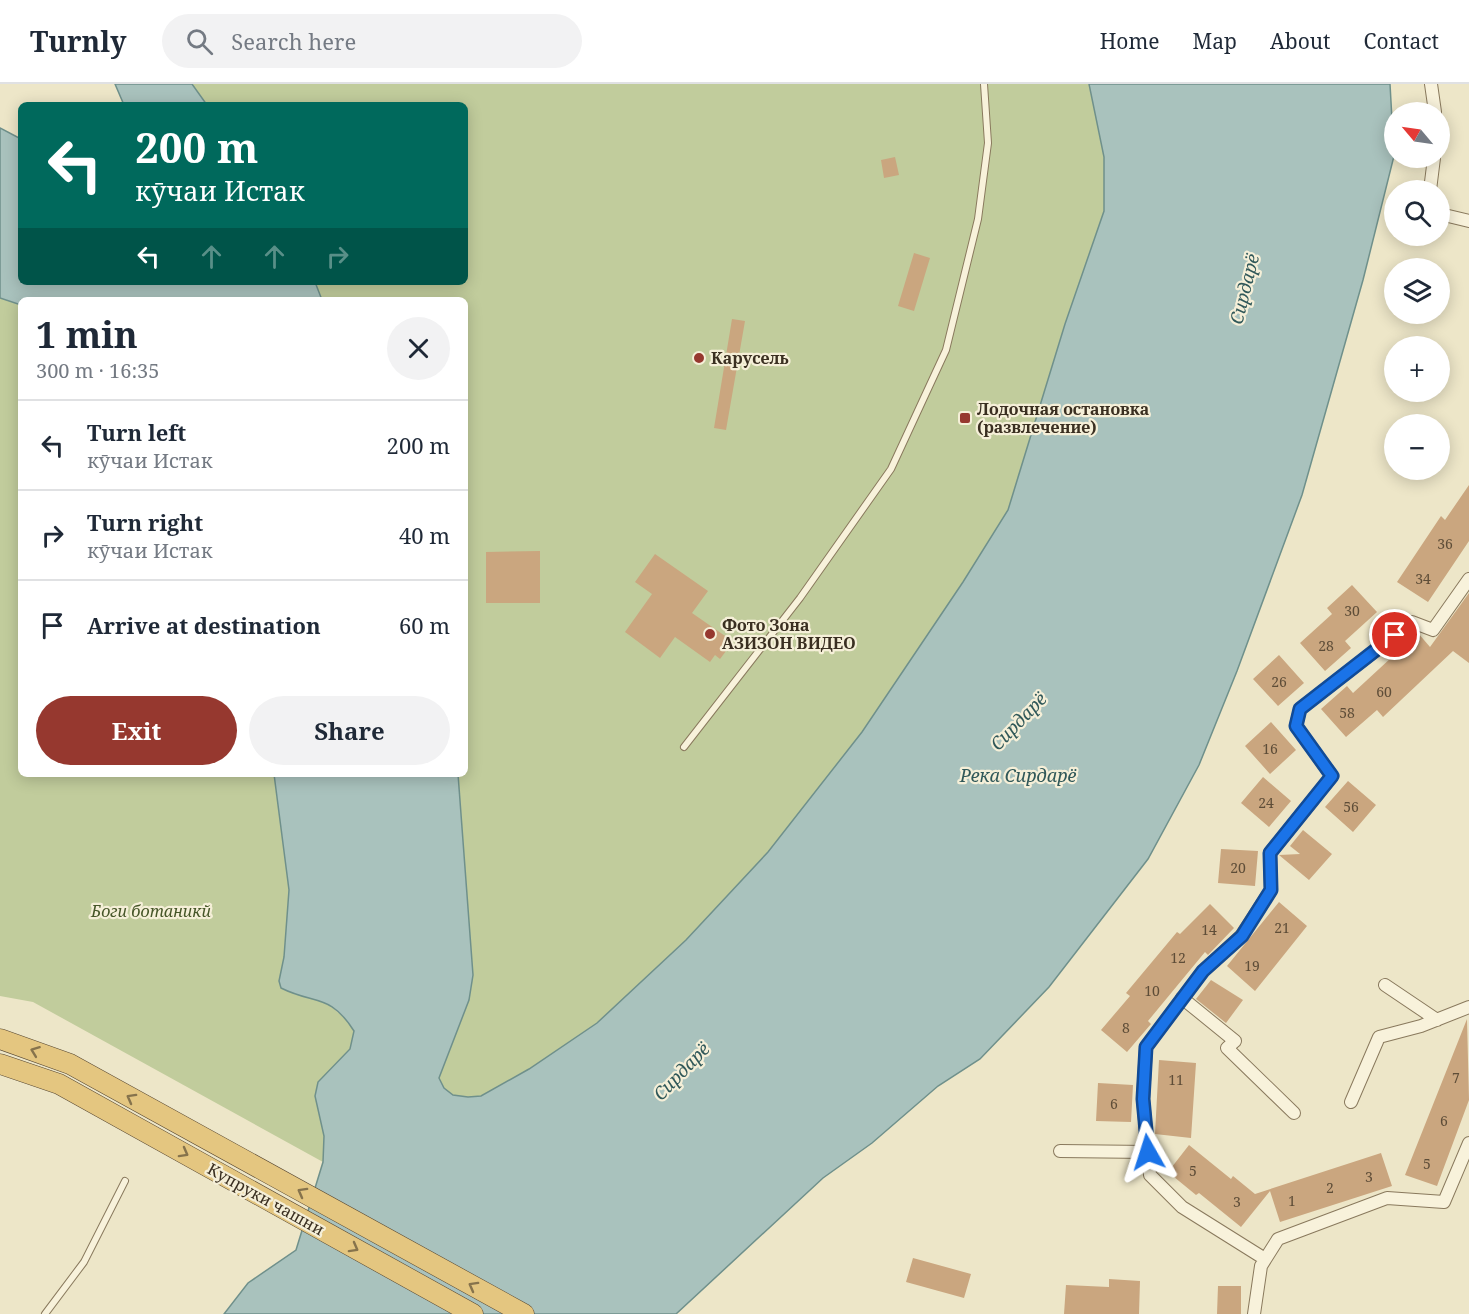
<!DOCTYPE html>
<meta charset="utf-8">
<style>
:root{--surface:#fff;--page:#f2f2f3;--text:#1f2937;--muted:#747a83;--line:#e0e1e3;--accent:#96382f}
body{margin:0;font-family:"Noto Serif",serif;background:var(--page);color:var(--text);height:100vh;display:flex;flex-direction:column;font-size:22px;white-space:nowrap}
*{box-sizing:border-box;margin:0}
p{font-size:20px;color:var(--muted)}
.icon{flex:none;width:33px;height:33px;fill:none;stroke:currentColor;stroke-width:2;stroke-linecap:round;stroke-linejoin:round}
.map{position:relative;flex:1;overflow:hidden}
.side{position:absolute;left:18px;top:213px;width:450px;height:480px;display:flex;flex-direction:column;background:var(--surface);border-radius:9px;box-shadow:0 3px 15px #0003}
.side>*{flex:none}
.top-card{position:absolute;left:18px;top:18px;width:450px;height:183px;border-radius:9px;box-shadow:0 3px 15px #0003;background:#00695c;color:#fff;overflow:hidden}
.needle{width:39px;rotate:299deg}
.buttons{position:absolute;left:1384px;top:18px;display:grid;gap:12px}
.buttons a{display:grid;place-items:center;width:66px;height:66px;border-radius:50%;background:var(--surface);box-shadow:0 3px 15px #0003;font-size:30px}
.pin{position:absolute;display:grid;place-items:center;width:51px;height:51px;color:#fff;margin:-26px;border:3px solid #fff;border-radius:50%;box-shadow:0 2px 6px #0007}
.me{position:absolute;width:66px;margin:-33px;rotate:354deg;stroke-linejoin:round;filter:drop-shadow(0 0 4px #0008)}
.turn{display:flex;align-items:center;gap:21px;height:126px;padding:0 18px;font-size:27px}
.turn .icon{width:78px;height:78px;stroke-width:2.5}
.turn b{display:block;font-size:42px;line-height:51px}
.lanes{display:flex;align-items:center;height:57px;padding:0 18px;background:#0003;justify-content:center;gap:30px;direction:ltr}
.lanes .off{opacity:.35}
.round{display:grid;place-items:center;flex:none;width:63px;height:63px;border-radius:32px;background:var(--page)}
.head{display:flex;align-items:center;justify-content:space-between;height:102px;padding:0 18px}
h1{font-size:36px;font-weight:700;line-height:45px}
.action{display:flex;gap:12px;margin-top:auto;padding:12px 18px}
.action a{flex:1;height:69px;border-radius:36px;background:var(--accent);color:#fff;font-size:24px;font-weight:700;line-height:69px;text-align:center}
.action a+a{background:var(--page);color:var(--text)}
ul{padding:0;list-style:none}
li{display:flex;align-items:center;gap:18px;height:90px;padding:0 18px;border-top:2px solid var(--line)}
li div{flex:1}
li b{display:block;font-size:22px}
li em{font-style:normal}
header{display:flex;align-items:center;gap:36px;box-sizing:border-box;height:84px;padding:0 30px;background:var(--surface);border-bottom:2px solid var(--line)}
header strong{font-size:28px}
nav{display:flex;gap:33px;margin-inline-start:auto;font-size:21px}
.search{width:420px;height:54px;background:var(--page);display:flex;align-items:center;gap:15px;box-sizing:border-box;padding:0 21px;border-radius:33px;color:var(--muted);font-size:22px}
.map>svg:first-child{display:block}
.green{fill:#c1cc9c}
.water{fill:#a9c2bd;stroke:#6f908b;stroke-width:1.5}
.building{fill:#caa67f}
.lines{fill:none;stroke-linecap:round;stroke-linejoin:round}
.service-casing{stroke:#89795d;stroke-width:8}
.minor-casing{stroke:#89795d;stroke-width:14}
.trunk-casing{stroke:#574731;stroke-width:21}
.service{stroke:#f8f2db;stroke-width:6}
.minor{stroke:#f8f2db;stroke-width:12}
.trunk{stroke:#e4c680;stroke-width:20}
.oneway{stroke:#86734c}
.route-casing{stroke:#114b97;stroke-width:15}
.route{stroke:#1a73e8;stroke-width:10}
.poi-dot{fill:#96382f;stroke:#f5efd8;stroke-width:2}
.labels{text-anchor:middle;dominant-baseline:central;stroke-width:4.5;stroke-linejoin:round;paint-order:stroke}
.number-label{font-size:14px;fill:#5e4d38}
.poi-label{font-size:16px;font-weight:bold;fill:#3a2f21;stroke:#f5efd8;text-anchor:start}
.park-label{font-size:16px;font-style:italic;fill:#465628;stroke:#f5efd8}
.street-label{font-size:16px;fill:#3a2f21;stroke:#f5efd8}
.water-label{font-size:18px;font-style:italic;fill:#305859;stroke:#f5efd8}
</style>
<header>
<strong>Turnly</strong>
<div class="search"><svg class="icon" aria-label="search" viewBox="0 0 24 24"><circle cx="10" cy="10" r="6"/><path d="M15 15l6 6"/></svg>Search here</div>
<nav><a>Home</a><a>Map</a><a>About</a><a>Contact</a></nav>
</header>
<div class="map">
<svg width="1469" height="1230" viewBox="0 0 1469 1230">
<rect width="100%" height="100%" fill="#ede6c8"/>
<path class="green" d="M 192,0 L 1089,0 L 1104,73 L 1104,127 L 1065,240 L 1008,426 L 963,498 L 862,648 L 768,768 L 686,856 L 597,939 L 529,985 L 481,1012 L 468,1013 L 453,1011 L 444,1004 L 439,994 L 469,916 L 473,891 L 458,690 L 465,690 L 465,216 L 322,216 L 315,198 L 465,198 L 465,21 L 207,21 Z
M 0,214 L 21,221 L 21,690 L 274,690 L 289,806 L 284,873 L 279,897 L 294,910 L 323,916 L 347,936 L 354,947 L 350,965 L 318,998 L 315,1012 L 324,1052 L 323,1078 L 33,918 L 0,912 Z"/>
<path class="water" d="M 115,0 L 192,0 L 207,21 L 124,21 Z
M 1089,0 L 1390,0 L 1394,72 L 1363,196 L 1302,411 L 1237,587 L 1199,681 L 1148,775 L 1049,903 L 980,975 L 938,1002 L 872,1059 L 823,1094 L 676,1230 L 224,1230 L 248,1199 L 296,1166 L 323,1078 L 324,1052 L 315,1012 L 318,998 L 350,965 L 354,947 C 330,909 315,921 281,904 L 279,897 L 284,873 L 289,806 L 274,690 L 458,690 L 473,891 L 469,916 L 439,994 L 444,1004 L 453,1011 L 468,1013 L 481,1012 L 529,985 L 597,939 L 686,856 L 768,768 L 862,648 L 963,498 L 1008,426 L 1065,240 L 1104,127 L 1104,73 Z
M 0,44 L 21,55 L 21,198 L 315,198 L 322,216 L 21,216 L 21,221 L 0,214 Z"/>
<path class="building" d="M 895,73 L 899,91 L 884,94 L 881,76 Z
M 914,169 L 930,174 L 914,227 L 898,222 Z
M 732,235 L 745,237 L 726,346 L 714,344 Z
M 1469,401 L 1469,457 L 1428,518 L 1397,498 L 1441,432 L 1445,436 Z
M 540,467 L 540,519 L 486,519 L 486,468 Z
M 655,470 L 708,507 L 692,529 L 728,554 L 724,560 L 729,563 L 720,575 L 715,571 L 710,578 L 675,553 L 660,574 L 625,548 L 652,510 L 635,498 Z
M 1352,501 L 1377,528 L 1345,557 L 1351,564 L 1325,587 L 1300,559 L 1332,530 L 1327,524 Z
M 1469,509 L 1469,579 L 1453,567 L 1383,633 L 1377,626 L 1346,653 L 1321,625 L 1347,602 L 1353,609 L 1418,549 L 1430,563 Z
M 1279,571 L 1304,599 L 1278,622 L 1253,595 Z
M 1271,638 L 1296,666 L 1270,690 L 1245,662 Z
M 1263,693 L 1291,717 L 1269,743 L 1241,719 Z
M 1348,697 L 1376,721 L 1353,748 L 1325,723 Z
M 1303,746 L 1332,770 L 1309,796 L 1279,771 L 1300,770 L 1290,762 Z
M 1221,765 L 1258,767 L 1255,802 L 1218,799 Z
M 1279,818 L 1307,842 L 1255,907 L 1227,882 Z
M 1210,820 L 1234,844 L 1208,871 L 1205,868 L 1148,937 L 1151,940 L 1127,968 L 1101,946 L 1130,912 L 1126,909 L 1177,848 L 1180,850 Z
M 1211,896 L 1243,916 L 1226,939 L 1196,915 Z
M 1467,935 L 1469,1016 L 1437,1102 L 1405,1091 Z
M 1159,976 L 1196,979 L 1191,1054 L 1155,1050 Z
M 1098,999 L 1133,1001 L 1131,1038 L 1096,1037 Z
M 1189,1061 L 1231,1095 L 1233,1092 L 1255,1110 L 1381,1069 L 1392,1102 L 1280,1138 L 1270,1107 L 1241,1143 L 1199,1109 L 1196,1111 L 1168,1088 Z
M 913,1174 L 971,1190 L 964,1214 L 906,1198 Z
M 1109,1195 L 1140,1197 L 1139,1230 L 1064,1230 L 1066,1201 L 1109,1203 Z
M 1218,1202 L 1241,1202 L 1241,1230 L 1217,1230 Z"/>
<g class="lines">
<g class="service-casing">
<path id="service" d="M 684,663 L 800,514 L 891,385 L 946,266 L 978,135 L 988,59 L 984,0
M 45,1230 L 84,1178 L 125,1097"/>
</g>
<g class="minor-casing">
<path id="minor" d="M 1431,0 L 1435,28
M 1430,106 L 1434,74
M 1440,130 L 1469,137
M 1385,901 L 1437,936
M 1182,914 L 1235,957 L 1227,964 L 1294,1029
M 1351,1018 L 1379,953 L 1421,942 L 1469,923
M 1060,1067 L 1148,1068
M 1265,1175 L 1182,1123 L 1150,1091 L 1143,1015 L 1146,963 L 1203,887 L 1241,852 L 1271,806 L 1270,769 L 1332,692 L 1296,642 L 1300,625 L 1412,538 L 1433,546 L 1469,495
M 1254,1230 L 1261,1182 L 1278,1155 L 1387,1114 L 1444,1118 L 1469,1059"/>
</g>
<g class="trunk-casing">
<path id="trunk" d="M 0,955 L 70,980 L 524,1230
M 0,980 L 59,1000 L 473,1230"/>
</g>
<use href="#service" class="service"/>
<use href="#minor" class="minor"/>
<use href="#trunk" class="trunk"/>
</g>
<defs><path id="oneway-chevron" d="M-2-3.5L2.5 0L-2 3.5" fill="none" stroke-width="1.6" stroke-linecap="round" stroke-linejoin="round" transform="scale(1.5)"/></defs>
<g class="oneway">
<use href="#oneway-chevron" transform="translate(35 967) rotate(-159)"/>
<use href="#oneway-chevron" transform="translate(131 1014) rotate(-151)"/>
<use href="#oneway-chevron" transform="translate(184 1069) rotate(29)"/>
<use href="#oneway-chevron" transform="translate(302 1108) rotate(-151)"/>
<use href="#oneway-chevron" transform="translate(354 1164) rotate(29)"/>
<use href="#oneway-chevron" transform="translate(473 1202) rotate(-151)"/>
</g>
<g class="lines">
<g class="route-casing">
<path id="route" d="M 1148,1068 L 1143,1015 L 1146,963 L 1203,887 L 1242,852 L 1271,806 L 1270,769 L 1332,692 L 1296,642 L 1300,625 L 1395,551"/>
</g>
<use href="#route" class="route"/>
</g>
<g class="poi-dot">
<circle cx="699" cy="274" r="6"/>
<rect x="959" y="328" width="12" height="12" rx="3"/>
<circle cx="710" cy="550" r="6"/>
</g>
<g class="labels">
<g class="number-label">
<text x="1445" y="459">36</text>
<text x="1423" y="494">34</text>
<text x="1352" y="526">30</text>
<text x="1326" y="561">28</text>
<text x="1279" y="597">26</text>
<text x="1384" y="607">60</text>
<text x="1347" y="628">58</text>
<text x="1270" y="664">16</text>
<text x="1266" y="718">24</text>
<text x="1351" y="722">56</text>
<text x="1238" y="783">20</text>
<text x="1282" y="843">21</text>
<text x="1209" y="845">14</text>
<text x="1178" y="873">12</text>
<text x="1252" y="881">19</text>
<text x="1152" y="906">10</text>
<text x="1126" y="943">8</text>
<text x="1456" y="993">7</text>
<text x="1176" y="995">11</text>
<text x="1114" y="1019">6</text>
<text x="1444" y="1036">6</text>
<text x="1427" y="1079">5</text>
<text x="1193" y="1086">5</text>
<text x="1369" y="1092">3</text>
<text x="1330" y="1103">2</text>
<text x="1292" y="1116">1</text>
<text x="1237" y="1117">3</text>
</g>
<g class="poi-label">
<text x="711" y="274">Карусель</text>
<text x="977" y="325">Лодочная остановка<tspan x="977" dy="18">(развлечение)</tspan></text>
<text x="722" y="541">Фото Зона<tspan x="722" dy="18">АЗИЗОН ВИДЕО</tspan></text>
</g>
<g class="park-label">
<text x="151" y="827">Боги ботаникй</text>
</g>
<g class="street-label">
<text transform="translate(266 1115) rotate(29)">Купруки чашни</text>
</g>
<g class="water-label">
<text transform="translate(1244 205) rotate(-76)">Сирдарё</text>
<text transform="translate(1018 637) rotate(-46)">Сирдарё</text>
<text x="1018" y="691">Река Сирдарё</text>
<text transform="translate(681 987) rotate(-46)">Сирдарё</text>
</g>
</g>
</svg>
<div class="buttons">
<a><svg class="needle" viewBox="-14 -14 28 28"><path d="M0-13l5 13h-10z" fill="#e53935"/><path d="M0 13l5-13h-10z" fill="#747a83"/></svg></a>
<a><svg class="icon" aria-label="search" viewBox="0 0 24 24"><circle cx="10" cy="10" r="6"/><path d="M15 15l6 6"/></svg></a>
<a><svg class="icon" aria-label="layers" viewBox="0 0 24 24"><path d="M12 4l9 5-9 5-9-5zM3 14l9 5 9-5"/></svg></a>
<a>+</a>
<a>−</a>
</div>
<div class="pin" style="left:1395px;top:551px;background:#d93025"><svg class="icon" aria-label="arrive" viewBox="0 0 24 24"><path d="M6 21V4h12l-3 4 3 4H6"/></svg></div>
<svg class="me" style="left:1148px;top:1068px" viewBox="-20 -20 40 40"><path d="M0-17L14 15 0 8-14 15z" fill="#1a73e8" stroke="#fff" stroke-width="4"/></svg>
<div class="top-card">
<div class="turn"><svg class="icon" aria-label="left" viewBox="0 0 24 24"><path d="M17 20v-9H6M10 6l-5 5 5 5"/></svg><div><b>200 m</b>кӯчаи Истак</div></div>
<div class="lanes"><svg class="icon" aria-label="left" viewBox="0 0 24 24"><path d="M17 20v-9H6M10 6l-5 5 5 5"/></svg><svg class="icon off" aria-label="ahead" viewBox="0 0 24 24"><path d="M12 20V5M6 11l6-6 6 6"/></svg><svg class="icon off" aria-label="ahead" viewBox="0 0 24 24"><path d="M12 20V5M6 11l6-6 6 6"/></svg><svg class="icon off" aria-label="right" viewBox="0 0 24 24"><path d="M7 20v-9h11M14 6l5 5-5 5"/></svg></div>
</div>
<section class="side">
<div class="head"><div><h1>1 min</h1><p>300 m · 16:35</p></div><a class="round"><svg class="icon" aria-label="close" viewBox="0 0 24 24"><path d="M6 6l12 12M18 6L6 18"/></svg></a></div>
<ul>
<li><svg class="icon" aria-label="left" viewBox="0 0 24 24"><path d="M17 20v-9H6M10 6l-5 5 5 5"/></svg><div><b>Turn left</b><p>кӯчаи Истак</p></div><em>200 m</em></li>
<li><svg class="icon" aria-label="right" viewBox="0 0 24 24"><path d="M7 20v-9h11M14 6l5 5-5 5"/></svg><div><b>Turn right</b><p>кӯчаи Истак</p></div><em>40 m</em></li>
<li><svg class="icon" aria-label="arrive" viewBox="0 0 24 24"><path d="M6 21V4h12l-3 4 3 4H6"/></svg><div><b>Arrive at destination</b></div><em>60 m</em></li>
</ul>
<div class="action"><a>Exit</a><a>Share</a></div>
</section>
</div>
